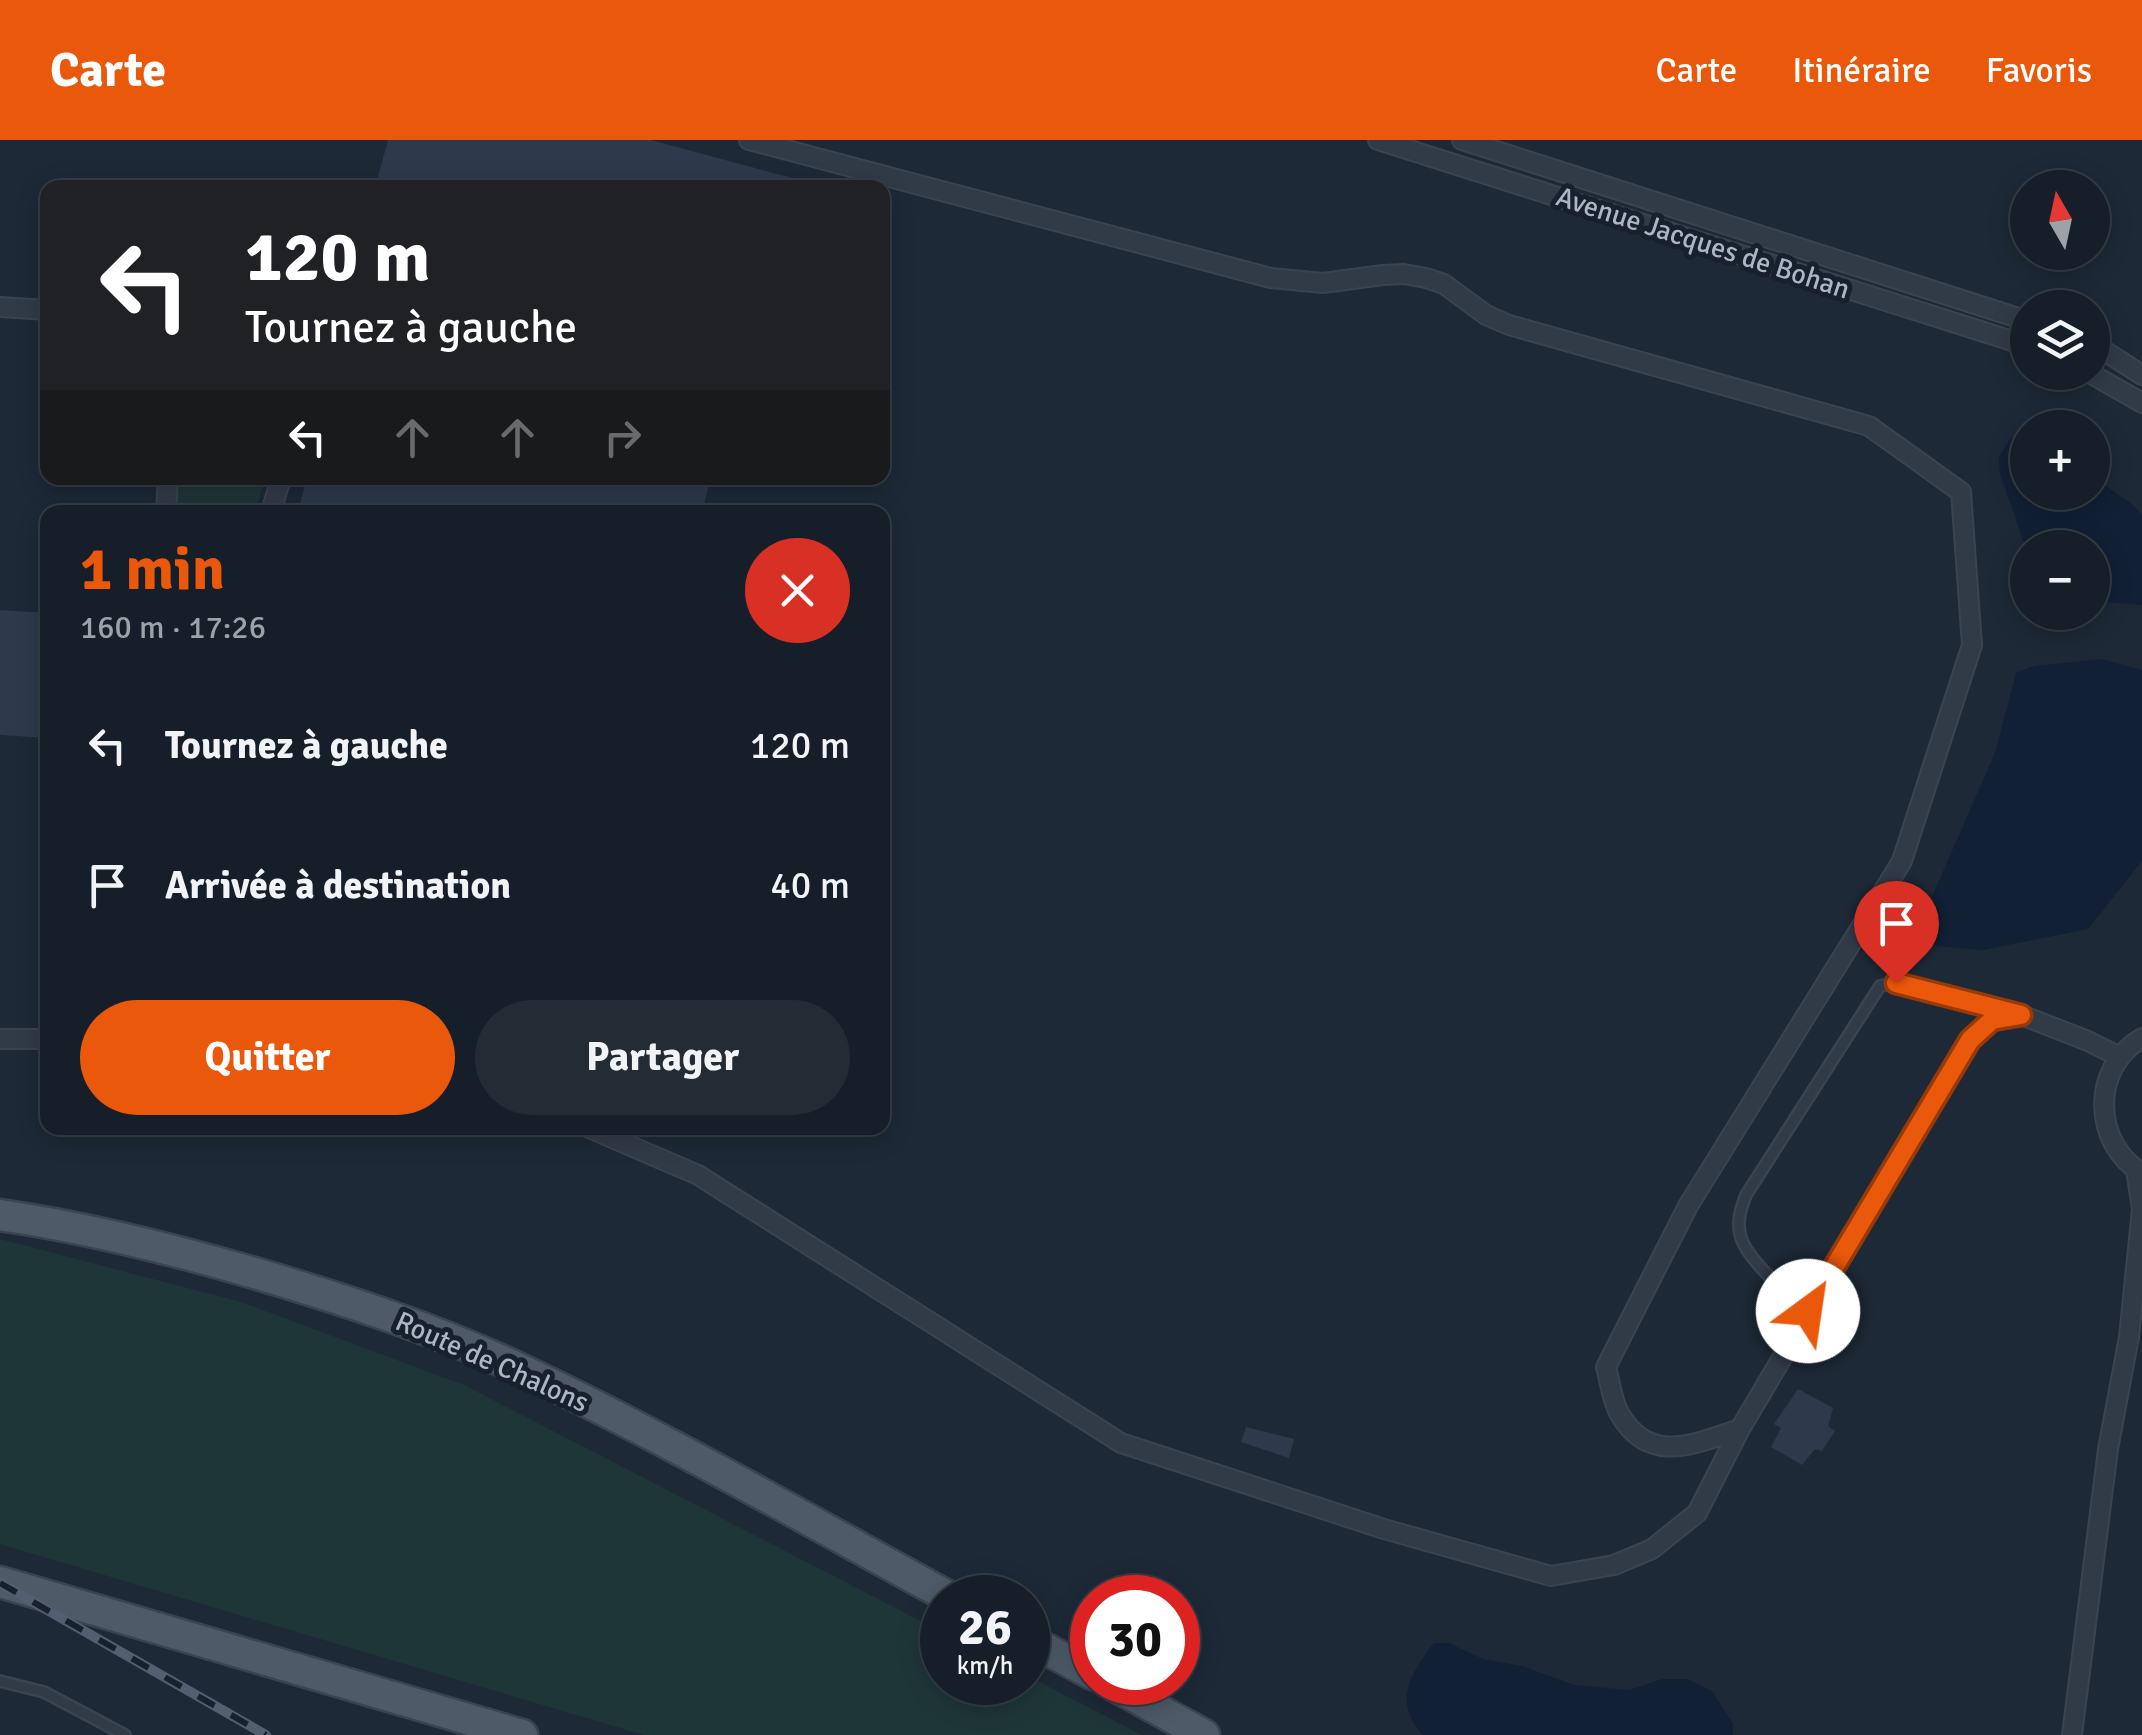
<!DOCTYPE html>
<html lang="fr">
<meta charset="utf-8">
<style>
:root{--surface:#161f29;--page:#232c35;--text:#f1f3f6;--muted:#9ea2a8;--line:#353d46;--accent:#ea580c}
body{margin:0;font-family:Signika,sans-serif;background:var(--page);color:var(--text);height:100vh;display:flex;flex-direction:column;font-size:38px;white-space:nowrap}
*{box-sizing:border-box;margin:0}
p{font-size:32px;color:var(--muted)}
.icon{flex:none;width:55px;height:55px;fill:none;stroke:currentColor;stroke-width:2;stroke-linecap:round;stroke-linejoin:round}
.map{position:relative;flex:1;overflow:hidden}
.sheet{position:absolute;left:40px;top:365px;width:850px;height:630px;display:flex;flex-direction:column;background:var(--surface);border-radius:20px;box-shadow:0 5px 25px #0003,0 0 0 2px var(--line)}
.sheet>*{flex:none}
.hud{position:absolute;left:40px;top:40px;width:850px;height:305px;border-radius:20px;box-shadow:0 5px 25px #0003,0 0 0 2px var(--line);background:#202124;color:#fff;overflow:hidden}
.needle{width:65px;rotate:351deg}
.fabs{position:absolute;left:2010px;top:30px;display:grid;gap:20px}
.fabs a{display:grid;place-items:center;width:100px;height:100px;border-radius:50%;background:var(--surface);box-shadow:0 5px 25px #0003,0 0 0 2px var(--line);font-size:50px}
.speed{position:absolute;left:920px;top:1435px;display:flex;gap:20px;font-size:50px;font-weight:700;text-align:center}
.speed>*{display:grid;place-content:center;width:130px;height:130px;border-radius:50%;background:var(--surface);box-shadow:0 5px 25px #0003,0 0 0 2px var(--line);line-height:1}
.speed small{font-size:25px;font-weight:400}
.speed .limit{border:15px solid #d22;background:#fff;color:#111}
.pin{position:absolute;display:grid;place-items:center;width:85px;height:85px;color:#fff;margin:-102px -42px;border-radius:50% 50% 50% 0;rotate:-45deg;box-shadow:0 0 10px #0007}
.pin .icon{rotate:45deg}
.me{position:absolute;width:110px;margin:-55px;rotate:31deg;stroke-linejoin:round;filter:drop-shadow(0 0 8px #0008)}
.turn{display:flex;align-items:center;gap:35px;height:210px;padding:0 40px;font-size:45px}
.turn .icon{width:130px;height:130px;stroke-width:2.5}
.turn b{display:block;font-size:70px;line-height:85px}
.lanes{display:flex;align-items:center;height:95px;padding:0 40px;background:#0003;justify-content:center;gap:50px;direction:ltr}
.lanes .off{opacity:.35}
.round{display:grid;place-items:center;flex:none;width:105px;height:105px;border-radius:52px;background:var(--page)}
.overview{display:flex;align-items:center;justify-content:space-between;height:170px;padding:0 40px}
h1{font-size:60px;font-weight:700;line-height:75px;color:var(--accent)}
.action{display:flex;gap:20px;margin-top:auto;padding:20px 40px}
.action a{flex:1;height:115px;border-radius:60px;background:var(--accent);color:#fff;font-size:40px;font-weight:700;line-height:115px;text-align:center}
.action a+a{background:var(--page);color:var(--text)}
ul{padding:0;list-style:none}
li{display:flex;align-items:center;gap:30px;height:140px;padding:0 40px}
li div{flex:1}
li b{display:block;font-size:38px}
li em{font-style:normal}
header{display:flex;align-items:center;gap:60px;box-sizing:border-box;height:140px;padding:0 50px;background:var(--accent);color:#fff}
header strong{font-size:48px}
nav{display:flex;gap:55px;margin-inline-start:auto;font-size:35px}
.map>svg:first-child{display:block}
.green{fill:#1f3638}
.water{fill:#112035}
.building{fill:#2c3a4c}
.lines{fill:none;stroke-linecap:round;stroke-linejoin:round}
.lane-casing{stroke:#3a4451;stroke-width:14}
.street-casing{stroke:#3a4451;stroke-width:22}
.primary-casing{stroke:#3a4451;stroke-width:35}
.lane{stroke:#313b48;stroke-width:9}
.street{stroke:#313b48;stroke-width:18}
.primary{stroke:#4e5a68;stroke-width:30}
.rail-casing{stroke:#525f70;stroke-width:10}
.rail{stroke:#17202c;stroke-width:6;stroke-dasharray:19;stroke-linecap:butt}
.route-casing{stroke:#983908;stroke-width:25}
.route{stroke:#ea580c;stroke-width:18}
.labels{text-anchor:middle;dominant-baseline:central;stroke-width:10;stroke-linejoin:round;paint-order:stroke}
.street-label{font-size:28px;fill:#aab5c5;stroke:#17202c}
</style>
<header>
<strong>Carte</strong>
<nav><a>Carte</a><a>Itinéraire</a><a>Favoris</a></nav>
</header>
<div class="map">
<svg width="2142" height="1595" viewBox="0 0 2142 1595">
<rect width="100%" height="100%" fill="#1d2937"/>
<path class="green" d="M 173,338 L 265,338 L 255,372 L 200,372 L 172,360 Z
M 0,1099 L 241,1162 L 464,1245 L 942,1492 L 942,1542 L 1028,1542 L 1028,1536 L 1142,1595 L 644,1595 L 0,1404 Z"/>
<path class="water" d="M 2011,297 L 2027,301 L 2028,352 L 2092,352 L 2093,337 L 2132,364 L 2142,375 L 2142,465 L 2093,461 L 2092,408 L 2028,408 L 2027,411 L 2000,334 L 1999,317 Z
M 2102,519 L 2142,530 L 2142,721 L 2088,789 L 1983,810 L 1936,806 L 1920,784 L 1995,613 L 2016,533 L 2034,526 Z
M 1434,1503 L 1449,1503 L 1483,1519 L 1522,1526 L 1574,1545 L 1629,1550 L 1662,1539 L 1688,1539 L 1712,1551 L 1733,1584 L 1733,1595 L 1423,1595 C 1392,1562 1411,1533 1434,1503 Z"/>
<path class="building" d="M 388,0 L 651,0 L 807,42 L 806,48 L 375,48 Z
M 307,338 L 711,338 L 702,372 L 298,372 Z
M 0,470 L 48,473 L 48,598 L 0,595 Z
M 1798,1249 L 1833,1268 L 1828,1286 L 1835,1291 L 1822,1311 L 1815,1309 L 1802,1325 L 1771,1307 L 1781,1288 L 1774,1284 Z
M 1246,1287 L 1294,1299 L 1289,1318 L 1241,1302 Z"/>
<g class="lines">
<g class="lane-casing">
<path id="lane" d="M 1808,1171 C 1789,1155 1745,1119 1740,1094 C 1737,1080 1741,1068 1746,1055 L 1880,846 L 1896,843 L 2009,871
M 0,1541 L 44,1552 L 125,1595"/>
</g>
<g class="street-casing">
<path id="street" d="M 749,0 L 1271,138 L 1323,143 L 1383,135 L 1404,134 L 1426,138 L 1444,144 L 1486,175 L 1509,185 L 1869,286 L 1961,352 L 1972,505 L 1902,721 L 1688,1066 L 1606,1227 C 1610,1241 1612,1260 1619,1273 C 1649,1326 1694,1304 1740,1289
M 1378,0 L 2028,206
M 1462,0 L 2028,181
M 0,167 L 48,170
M 2092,203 L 2142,235
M 2088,232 L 2142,263
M 166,372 L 168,338
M 271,372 L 281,338
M 2142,898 C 2090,928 2093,1004 2142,1033
M 0,899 L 48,899
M 589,988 L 698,1035 L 1121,1303 L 1384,1389 L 1551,1436 L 1614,1425 L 1652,1409 L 1697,1373 L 1740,1289 L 1970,900 L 1992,879 L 2021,875 L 2088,901 L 2120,917
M 2072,1595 L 2108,1309 L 2129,1197 L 2142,1069 L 2136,1030"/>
</g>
<g class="primary-casing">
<path id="primary" d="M 0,1075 C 85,1087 168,1108 251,1132 C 343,1159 435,1189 522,1230 C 668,1299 809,1381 951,1458
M 0,1442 L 522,1595
M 1028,1499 L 1092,1534
M 1108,1542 L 1204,1595"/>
</g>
<use href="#lane" class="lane"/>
<use href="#street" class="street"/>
<use href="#primary" class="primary"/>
<g class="rail-casing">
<path id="rail" d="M 0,1443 L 266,1595"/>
</g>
<use href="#rail" class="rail"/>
</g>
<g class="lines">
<g class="route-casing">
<path id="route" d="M 1808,1171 L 1970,900 L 1992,880 L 2021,875 L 1896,843"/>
</g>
<use href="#route" class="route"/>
</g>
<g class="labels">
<g class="street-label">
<text transform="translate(1703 103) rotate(18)">Avenue Jacques de Bohan</text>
<text transform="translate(492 1222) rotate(24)">Route de Chalons</text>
</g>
</g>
</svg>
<div class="fabs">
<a><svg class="needle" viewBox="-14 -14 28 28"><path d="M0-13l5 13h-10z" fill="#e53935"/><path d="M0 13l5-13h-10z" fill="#9ea2a8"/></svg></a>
<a><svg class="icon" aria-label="layers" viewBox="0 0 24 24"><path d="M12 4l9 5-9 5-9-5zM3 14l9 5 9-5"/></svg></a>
<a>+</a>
<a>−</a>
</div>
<div class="speed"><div>26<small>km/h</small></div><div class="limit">30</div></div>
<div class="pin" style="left:1896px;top:843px;background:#d93025"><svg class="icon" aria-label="arrive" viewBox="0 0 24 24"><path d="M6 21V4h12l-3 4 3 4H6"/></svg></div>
<svg class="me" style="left:1808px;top:1171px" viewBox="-20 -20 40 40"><circle r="19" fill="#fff"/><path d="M0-13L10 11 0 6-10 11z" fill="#ea580c"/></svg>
<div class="hud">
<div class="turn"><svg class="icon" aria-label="left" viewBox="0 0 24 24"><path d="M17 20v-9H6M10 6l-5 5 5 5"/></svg><div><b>120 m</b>Tournez à gauche</div></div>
<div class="lanes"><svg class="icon" aria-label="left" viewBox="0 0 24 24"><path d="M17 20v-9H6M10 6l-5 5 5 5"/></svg><svg class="icon off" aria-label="ahead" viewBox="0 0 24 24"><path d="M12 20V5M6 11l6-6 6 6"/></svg><svg class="icon off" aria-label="ahead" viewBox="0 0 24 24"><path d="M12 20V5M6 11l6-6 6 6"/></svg><svg class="icon off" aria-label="right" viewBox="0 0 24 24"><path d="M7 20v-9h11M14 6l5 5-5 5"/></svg></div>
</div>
<section class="sheet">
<div class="overview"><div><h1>1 min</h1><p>160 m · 17:26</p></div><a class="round" style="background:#d93025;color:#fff"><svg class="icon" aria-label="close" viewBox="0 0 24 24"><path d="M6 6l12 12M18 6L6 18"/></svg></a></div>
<ul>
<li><svg class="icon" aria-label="left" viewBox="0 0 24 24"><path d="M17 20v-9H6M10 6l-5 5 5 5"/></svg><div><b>Tournez à gauche</b></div><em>120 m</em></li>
<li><svg class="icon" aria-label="arrive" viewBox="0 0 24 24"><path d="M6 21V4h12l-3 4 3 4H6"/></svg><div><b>Arrivée à destination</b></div><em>40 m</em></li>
</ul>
<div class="action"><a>Quitter</a><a>Partager</a></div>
</section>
</div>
